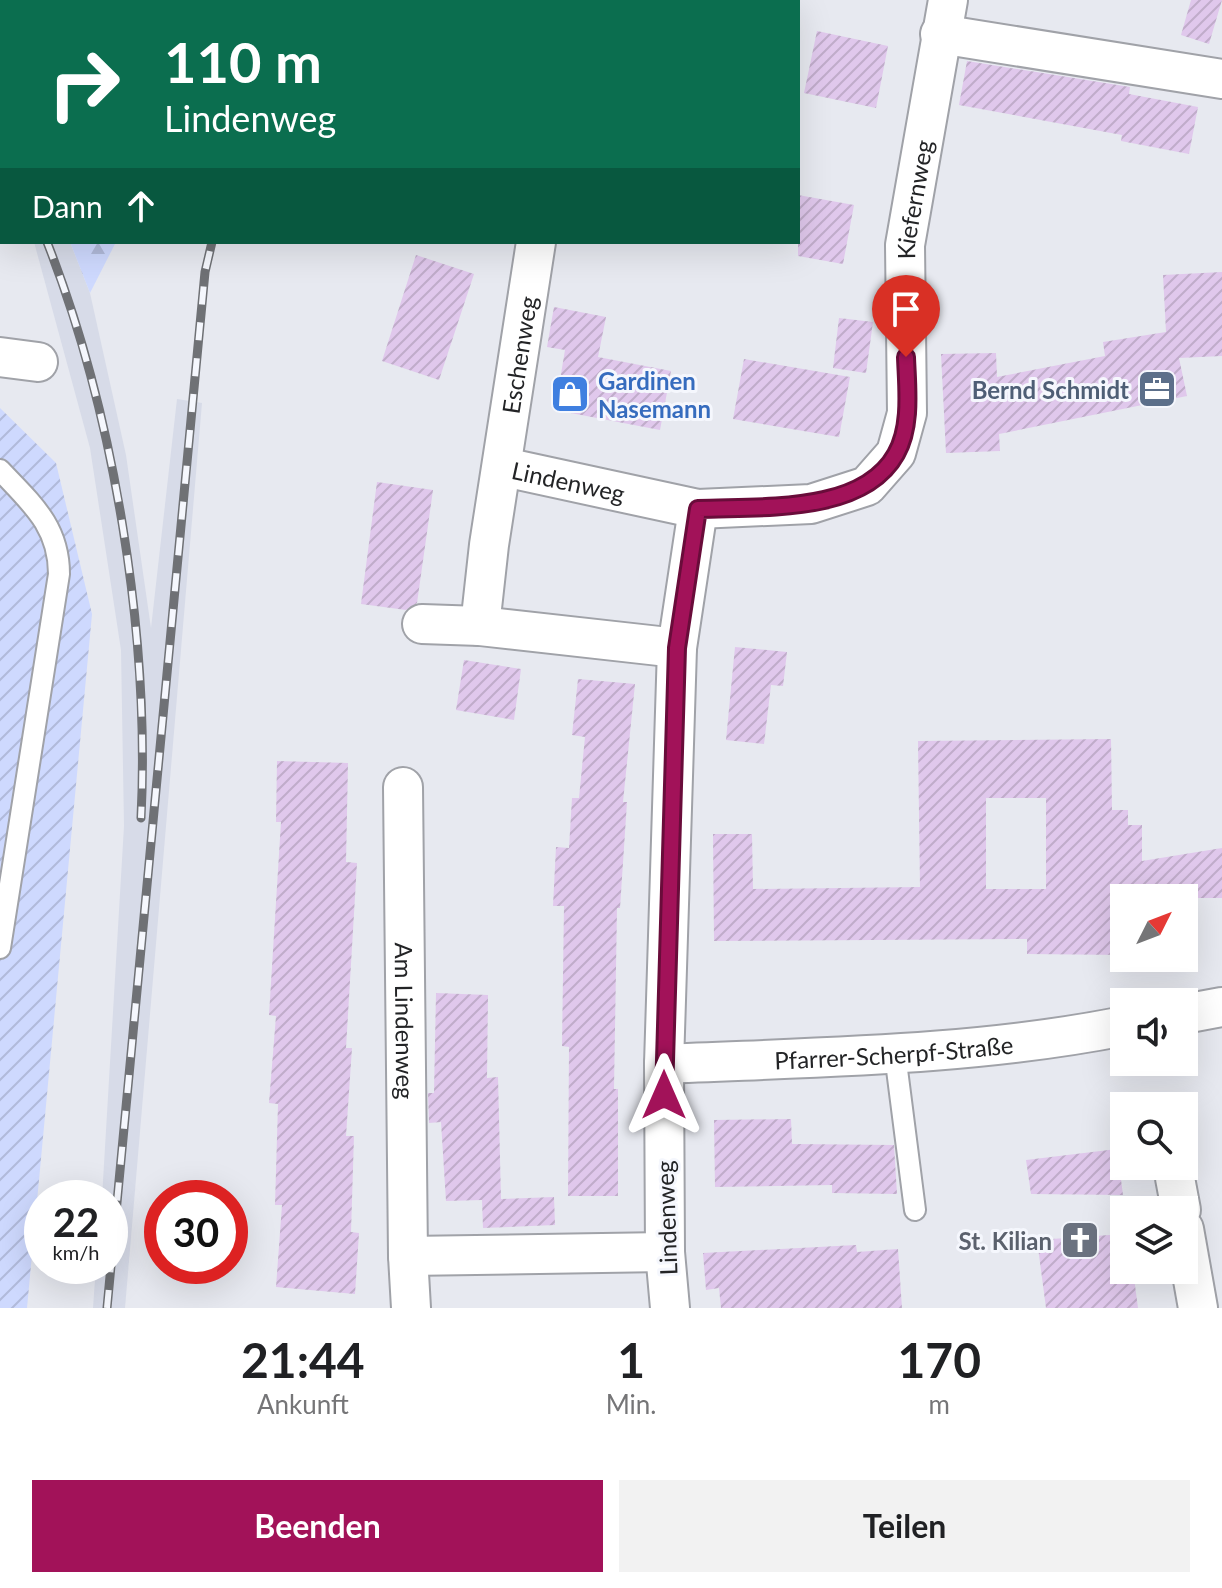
<!DOCTYPE html>
<html lang="de">
<meta charset="utf-8">
<style>
:root{--surface:#fff;--page:#f2f2f2;--text:#202124;--muted:#757577;--accent:#a21259}
body{margin:0;font-family:Lato,sans-serif;background:var(--page);color:var(--text);height:100vh;display:flex;flex-direction:column;font-size:30px;white-space:nowrap}
*{box-sizing:border-box;margin:0}
p{font-size:26px;color:var(--muted)}
.icon{flex:none;width:44px;height:44px;fill:none;stroke:currentColor;stroke-width:2;stroke-linecap:round;stroke-linejoin:round}
.map{position:relative;height:1308px;overflow:hidden}
.side{display:flex;flex-direction:column;background:var(--surface);flex:1}
.side>*{flex:none}
.guide{position:absolute;left:0px;top:0px;width:800px;height:244px;box-shadow:0 8px 32px #0002;background:#0b6e4f;color:#fff;overflow:hidden}
.needle{width:52px;rotate:48deg}
.fabs{position:absolute;left:1110px;top:884px;display:grid;gap:16px}
.fabs a{display:grid;place-items:center;width:88px;height:88px;border-radius:0px;background:var(--surface);box-shadow:0 8px 32px #0002;font-size:40px}
.speed{position:absolute;left:24px;top:1180px;display:flex;gap:16px;font-size:40px;font-weight:700;text-align:center}
.speed>*{display:grid;place-content:center;width:104px;height:104px;border-radius:50%;background:var(--surface);box-shadow:0 8px 32px #0002;line-height:1}
.speed small{font-size:20px;font-weight:400}
.speed .limit{border:12px solid #d22;background:#fff;color:#111}
.pin{position:absolute;display:grid;place-items:center;width:68px;height:68px;color:#fff;margin:-82px -34px;border-radius:50% 50% 50% 0;rotate:-45deg;box-shadow:0 0 8px #0007}
.pin .icon{rotate:45deg}
.me{position:absolute;width:88px;margin:-44px;rotate:0deg;stroke-linejoin:round;filter:drop-shadow(0 0 6px #0008)}
.turn{display:flex;align-items:center;gap:28px;height:168px;padding:0 32px;font-size:36px}
.turn .icon{width:104px;height:104px;stroke-width:2.5}
.turn b{display:block;font-size:56px;line-height:68px}
.then{display:flex;align-items:center;height:76px;padding:0 32px;background:#0003;gap:16px;font-size:30px}
.eta{display:flex;justify-content:space-evenly;align-items:center;height:136px;text-align:center}
.eta b{font-size:48px;font-weight:700;line-height:56px}
.primary-button{display:flex;gap:16px;margin-top:auto;padding:16px 32px}
.primary-button a{flex:1;height:92px;border-radius:0px;background:var(--accent);color:#fff;font-size:32px;font-weight:700;line-height:92px;text-align:center}
.primary-button a+a{background:var(--page);color:var(--text)}
.map>svg:first-child{display:block}
.built{fill:#d7dbe8}
.forest{fill:url(#forest-firs)}
.garden{fill:url(#garden-furrows)}
.building{fill:url(#building-hatch);fill-rule:evenodd}
.lines{fill:none;stroke-linecap:round;stroke-linejoin:round}
.lane-casing{stroke:#a0a2a8;stroke-width:24}
.street-casing{stroke:#a0a2a8;stroke-width:42}
.lane{stroke:#fff;stroke-width:20}
.street{stroke:#fff;stroke-width:38}
.rail-casing{stroke:#6f7175;stroke-width:9}
.rail{stroke:#f5f7fd;stroke-width:6;stroke-dasharray:18;stroke-linecap:butt}
.route-casing{stroke:#690c3a;stroke-width:20}
.route{stroke:#a21259;stroke-width:14}
.labels{text-anchor:middle;dominant-baseline:central;stroke-width:6;stroke-linejoin:round;paint-order:stroke}
.street-label{font-size:24px;fill:#232426;stroke:#f5f7fd}
.shop-label{font-size:24px;font-weight:bold;fill:#366cbe;stroke:#f5f7fd;text-anchor:start}
.service-label{font-size:24px;font-weight:bold;fill:#4e5e75;stroke:#f5f7fd;text-anchor:end}
.worship-label{font-size:24px;font-weight:bold;fill:#5b616d;stroke:#f5f7fd;text-anchor:end}
</style>
<div class="map">
<svg width="1222" height="1308" viewBox="0 0 1222 1308">
<defs>
<pattern id="forest-firs" width="22" height="20" patternUnits="userSpaceOnUse" patternTransform="scale(2)"><rect width="22" height="20" fill="#ced9fe"/><path d="M5 1l3.5 6h-7zM16 11l3.5 6h-7z" fill="#b1bada"/></pattern>
<pattern id="garden-furrows" width="10" height="10" patternUnits="userSpaceOnUse" patternTransform="scale(2)"><rect width="10" height="10" fill="#ced9fe"/><path d="M-1 1l2-2M0 10L10 0M9 11l2-2" fill="none" stroke="#b1bada"/></pattern>
<pattern id="building-hatch" width="6" height="6" patternUnits="userSpaceOnUse" patternTransform="scale(2)"><rect width="6" height="6" fill="#e0c8ec"/><path d="M-1 1l2-2M0 6l6-6M5 7l2-2" fill="none" stroke="#c0acca"/></pattern>
</defs>
<rect width="100%" height="100%" fill="#e7e9f0"/>
<path class="built" d="M 34,242 L 70,242 L 90,293 L 126,455 L 151,628 L 177,399 L 202,403 L 125,1308 L 93,1308 L 96,1266 L 110,1266 L 110,1198 L 102,1198 L 124,826 L 121,650 L 90,448 Z"/>
<path class="forest" d="M 0,0 L 168,0 L 2,2 L 2,79 Z
M 70,242 L 116,242 L 90,293 Z"/>
<path class="garden" d="M 0,408 L 56,463 L 92,614 L 27,1308 L 0,1308 Z"/>
<path class="building" d="M 1191,0 L 1222,0 L 1209,44 L 1181,35 Z
M 817,31 L 888,46 L 876,108 L 804,93 Z
M 967,61 L 1130,87 L 1129,94 L 1198,107 L 1189,154 L 1121,141 L 1122,135 L 959,105 Z
M 798,195 L 854,205 L 843,264 L 798,256 Z
M 416,255 L 474,274 L 439,380 L 382,361 Z
M 1222,272 L 1222,356 L 1179,358 L 1187,396 L 999,434 L 1000,451 L 946,453 L 941,354 L 996,353 L 997,377 L 1105,356 L 1103,342 L 1166,332 L 1163,275 Z
M 554,307 L 606,317 L 598,357 L 671,371 L 660,430 L 555,410 L 565,350 L 547,347 Z
M 839,318 L 873,322 L 866,373 L 833,368 Z
M 744,359 L 850,377 L 839,437 L 733,419 Z
M 377,482 L 433,490 L 417,603 L 406,610 L 361,604 Z
M 735,647 L 787,652 L 783,686 L 771,685 L 764,744 L 726,740 Z
M 464,660 L 521,669 L 514,720 L 456,710 Z
M 578,679 L 635,684 L 623,802 L 627,802 L 620,908 L 617,908 L 614,1089 L 618,1089 L 618,1196 L 568,1196 L 569,1047 L 562,1046 L 564,906 L 553,906 L 556,847 L 569,848 L 572,798 L 579,798 L 585,737 L 572,735 Z
M 1111,739 L 1112,810 L 1128,810 L 1128,825 L 1142,825 L 1142,861 L 1222,848 L 1222,898 L 1124,898 L 1124,955 L 1027,954 L 1027,939 L 714,941 L 713,834 L 752,834 L 753,889 L 920,887 L 918,741 ZM 986,798 L 1046,798 L 1046,889 L 986,889 Z
M 277,761 L 348,763 L 346,862 L 357,863 L 346,1048 L 352,1048 L 346,1136 L 354,1136 L 351,1232 L 359,1233 L 355,1294 L 276,1287 L 282,1205 L 275,1205 L 278,1104 L 269,1103 L 276,1016 L 269,1015 L 281,822 L 276,822 Z
M 436,993 L 488,995 L 487,1078 L 498,1077 L 501,1199 L 554,1197 L 555,1225 L 483,1228 L 482,1200 L 446,1201 L 441,1122 L 429,1123 L 428,1093 L 434,1093 Z
M 791,1119 L 792,1144 L 894,1145 L 897,1194 L 832,1193 L 832,1185 L 715,1187 L 714,1120 Z
M 1117,1149 L 1123,1195 L 1031,1194 L 1026,1160 Z
M 1124,1234 L 1124,1270 L 1133,1270 L 1138,1308 L 1046,1308 L 1037,1240 Z
M 856,1245 L 857,1252 L 898,1249 L 902,1308 L 721,1308 L 719,1288 L 706,1290 L 703,1253 Z"/>
<g class="lines">
<g class="lane-casing">
<path id="lane" d="M 0,470 C 31,503 59,526 59,574 L 0,948
M 895,1054 L 915,1210"/>
</g>
<g class="street-casing">
<g id="street">
<path d="M 583,2 L 584,0"/>
<path d="M 940,34 L 1222,79"/>
<path d="M 0,357 L 38,362"/>
<path id="s1" d="M 504,467 L 698,509 L 811,504 L 867,486 L 896,453 L 907,413 L 905,245 L 948,0"/>
<path d="M 422,624 L 480,626 L 677,648"/>
<path id="s2" d="M 480,626 L 489,545 L 536,242"/>
<path id="s3" d="M 403,787 L 408,1256 L 665,1252"/>
<path d="M 1184,1014 L 1222,1007"/>
<path id="s4" d="M 664,1064 C 817,1057 973,1056 1124,1026"/>
<path d="M 1175,1178 L 1181,1210"/>
<path d="M 1184,1229 L 1198,1308"/>
<path d="M 408,1256 L 411,1308"/>
<path d="M 670,1308 L 665,1252 L 664,1064 L 677,648 L 698,509"/>
</g>
</g>
<use href="#lane" class="lane"/>
<use href="#street" class="street"/>
<g class="rail-casing">
<path id="rail" d="M 270,2 L 271,0
M 0,131 L 2,135
M 47,242 C 114,412 150,635 141,818
M 107,1308 L 205,272 L 212,242"/>
</g>
<use href="#rail" class="rail"/>
</g>
<g class="lines">
<g class="route-casing">
<path id="route" d="M 664,1095 L 677,648 L 698,509 C 759,506 862,515 896,454 C 912,426 907,387 906,357"/>
</g>
<use href="#route" class="route"/>
</g>
<defs>
<g id="office-square" transform="scale(2)"><rect x="-9" y="-9" width="18" height="18" rx="4" fill="#5c6f8a" stroke="#f5f7fd"/><path d="M-6-3h4V-5.5h4V-3h4V5H-6ZM-1-4.5V-3h2v-1.5ZM-6 0V1H6V0Z" fill="#fff"/></g>
<g id="shop-square" transform="scale(2)"><rect x="-9" y="-9" width="18" height="18" rx="4" fill="#3f7fe0" stroke="#f5f7fd"/><path d="M-5-2.5h2.3a2.7 3.5 0 0 1 5.4 0H5L5.5 6h-11ZM-1.5-2.5h3a1.5 2.3 0 0 0-3 0Z" fill="#fff"/></g>
<g id="church-square" transform="scale(2)"><rect x="-9" y="-9" width="18" height="18" rx="4" fill="#6b7280" stroke="#f5f7fd"/><path d="M-1.2-6h2.4v3.5h3.3v2.4h-3.3V6h-2.4V-.1h-3.3v-2.4h3.3Z" fill="#fff"/></g>
</defs>
<g fill-rule="evenodd">
<use href="#office-square" x="1157" y="389"/>
<use href="#shop-square" x="570" y="394"/>
<use href="#church-square" x="1080" y="1240"/>
</g>
<g class="labels">
<g class="street-label">
<text stroke="none"><textPath href="#s1" startOffset="670">Kiefernweg</textPath></text>
<text stroke="none"><textPath href="#s2" startOffset="274">Eschenweg</textPath></text>
<text stroke="none"><textPath href="#s1" startOffset="66">Lindenweg</textPath></text>
<text stroke="none"><textPath href="#s3" startOffset="234">Am Lindenweg</textPath></text>
<text stroke="none"><textPath href="#s4" startOffset="230">Pfarrer-Scherpf-Straße</textPath></text>
<text transform="translate(666 1218) rotate(-92)">Lindenweg</text>
</g>
<g class="shop-label">
<text x="598" y="380">Gardinen<tspan x="598" dy="28">Nasemann</tspan></text>
</g>
<g class="service-label">
<text x="1129" y="389">Bernd Schmidt</text>
</g>
<g class="worship-label">
<text x="1052" y="1240">St. Kilian</text>
</g>
</g>
</svg>
<div class="fabs">
<a><svg class="needle" viewBox="-14 -14 28 28"><path d="M0-13l5 13h-10z" fill="#e53935"/><path d="M0 13l5-13h-10z" fill="#757577"/></svg></a>
<a><svg class="icon" aria-label="sound" viewBox="0 0 24 24"><path d="M4 9h4l5-4v14l-5-4H4zM17 9q2 3 0 6"/></svg></a>
<a><svg class="icon" aria-label="search" viewBox="0 0 24 24"><circle cx="10" cy="10" r="6"/><path d="M15 15l6 6"/></svg></a>
<a><svg class="icon" aria-label="layers" viewBox="0 0 24 24"><path d="M12 4l9 5-9 5-9-5zM3 14l9 5 9-5"/></svg></a>
</div>
<div class="speed"><div>22<small>km/h</small></div><div class="limit">30</div></div>
<div class="pin" style="left:906px;top:357px;background:#d93025"><svg class="icon" aria-label="arrive" viewBox="0 0 24 24"><path d="M6 21V4h12l-3 4 3 4H6"/></svg></div>
<svg class="me" style="left:664px;top:1095px" viewBox="-20 -20 40 40"><path d="M0-17L14 15 0 8-14 15z" fill="#a21259" stroke="#fff" stroke-width="4"/></svg>
<div class="guide">
<div class="turn"><svg class="icon" aria-label="right" viewBox="0 0 24 24"><path d="M7 20v-9h11M14 6l5 5-5 5"/></svg><div><b>110 m</b>Lindenweg</div></div>
<div class="then">Dann<svg class="icon" aria-label="ahead" viewBox="0 0 24 24"><path d="M12 20V5M6 11l6-6 6 6"/></svg></div>
</div>
</div>
<section class="side">
<div class="eta">
<div><b>21:44</b><p>Ankunft</p></div>
<div><b>1</b><p>Min.</p></div>
<div><b>170</b><p>m</p></div>
</div>
<div class="primary-button"><a>Beenden</a><a>Teilen</a></div>
</section>
